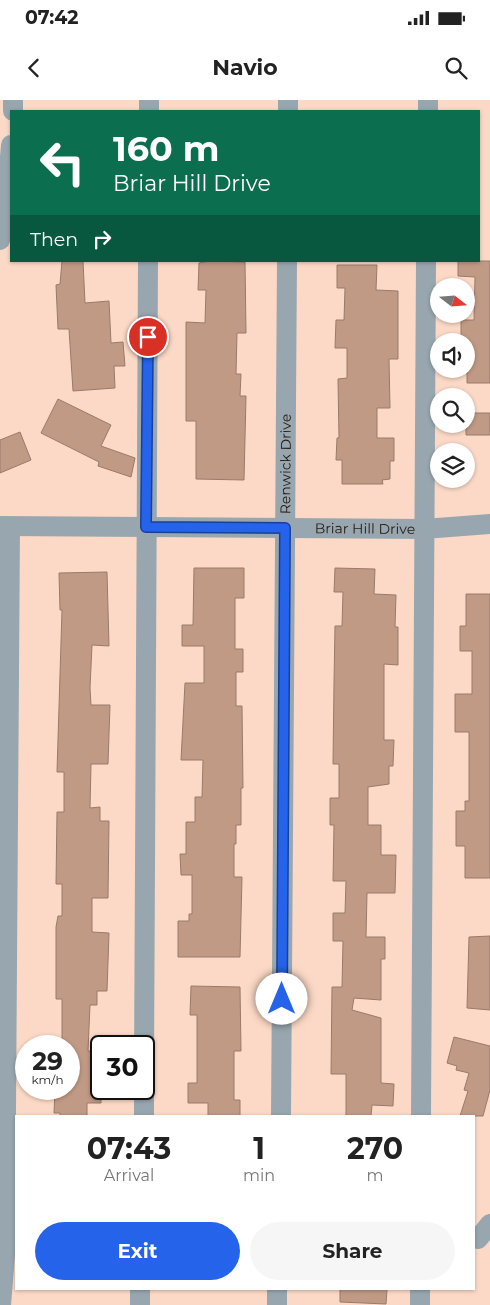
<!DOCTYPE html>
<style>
:root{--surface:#fff;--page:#f6f6f6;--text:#222;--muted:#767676;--accent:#2563eb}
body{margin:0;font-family:Montserrat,sans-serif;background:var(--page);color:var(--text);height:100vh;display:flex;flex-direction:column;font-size:19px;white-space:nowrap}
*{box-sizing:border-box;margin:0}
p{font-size:16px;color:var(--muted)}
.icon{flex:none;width:28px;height:28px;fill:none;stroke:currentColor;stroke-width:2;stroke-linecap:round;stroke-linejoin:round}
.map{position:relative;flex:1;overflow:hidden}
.side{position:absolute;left:15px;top:1015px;width:460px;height:175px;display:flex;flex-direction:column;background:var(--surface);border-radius:0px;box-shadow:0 1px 4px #0004}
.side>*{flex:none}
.top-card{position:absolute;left:10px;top:10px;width:470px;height:152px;border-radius:0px;box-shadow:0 1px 4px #0004;background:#0b6e4f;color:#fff;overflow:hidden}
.needle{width:32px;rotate:107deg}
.controls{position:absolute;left:430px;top:178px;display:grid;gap:10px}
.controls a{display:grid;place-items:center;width:45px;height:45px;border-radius:50%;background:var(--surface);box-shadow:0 1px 4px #0004;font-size:25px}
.speed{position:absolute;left:15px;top:935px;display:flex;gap:10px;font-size:25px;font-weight:700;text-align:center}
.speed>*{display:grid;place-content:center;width:65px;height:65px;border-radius:50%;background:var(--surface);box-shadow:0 1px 4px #0004;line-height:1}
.speed small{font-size:12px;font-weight:400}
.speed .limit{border:2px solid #111;border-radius:8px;background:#fff;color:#111}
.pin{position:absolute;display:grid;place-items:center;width:42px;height:42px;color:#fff;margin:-21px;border:2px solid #fff;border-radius:50%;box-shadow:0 1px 5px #0007}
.me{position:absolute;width:55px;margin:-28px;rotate:0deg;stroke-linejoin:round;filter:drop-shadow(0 0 4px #0008)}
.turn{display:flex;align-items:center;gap:18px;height:105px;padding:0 20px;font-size:22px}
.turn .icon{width:65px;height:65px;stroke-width:2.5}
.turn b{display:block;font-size:35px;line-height:42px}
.then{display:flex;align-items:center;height:48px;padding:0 20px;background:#0003;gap:10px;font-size:19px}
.eta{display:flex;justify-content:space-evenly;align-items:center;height:85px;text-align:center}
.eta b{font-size:30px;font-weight:700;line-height:35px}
.cta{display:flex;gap:10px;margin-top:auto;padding:10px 20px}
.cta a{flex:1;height:58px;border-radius:30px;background:var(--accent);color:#fff;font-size:20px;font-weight:700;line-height:58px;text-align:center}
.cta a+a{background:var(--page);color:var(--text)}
.status{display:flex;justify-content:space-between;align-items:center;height:35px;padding:0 25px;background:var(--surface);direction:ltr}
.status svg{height:14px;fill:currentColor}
header{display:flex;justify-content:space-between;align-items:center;height:65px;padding:0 20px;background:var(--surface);font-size:22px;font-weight:700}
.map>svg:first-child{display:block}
.building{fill:#c19a85;stroke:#997a6a}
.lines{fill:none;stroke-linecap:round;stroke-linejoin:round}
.minor{stroke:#98a7af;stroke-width:20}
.route-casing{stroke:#184099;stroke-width:12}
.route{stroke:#2563eb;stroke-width:9}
.labels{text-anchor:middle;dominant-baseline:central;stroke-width:4;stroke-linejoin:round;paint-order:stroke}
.street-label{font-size:14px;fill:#251912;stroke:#fcd9c6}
</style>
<div class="status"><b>07:42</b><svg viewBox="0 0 49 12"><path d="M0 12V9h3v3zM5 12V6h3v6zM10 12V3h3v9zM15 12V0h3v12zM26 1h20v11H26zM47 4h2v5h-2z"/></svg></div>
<header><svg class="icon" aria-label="back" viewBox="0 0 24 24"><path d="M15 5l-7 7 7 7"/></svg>Navio<svg class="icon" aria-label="search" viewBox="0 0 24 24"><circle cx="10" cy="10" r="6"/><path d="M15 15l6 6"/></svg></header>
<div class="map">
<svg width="490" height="1205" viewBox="0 0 490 1205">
<rect width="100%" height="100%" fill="#fcd9c6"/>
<path class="building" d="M 62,161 L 83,161 L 85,203 L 109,201 L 111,243 L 123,242 L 125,266 L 114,266 L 115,288 L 73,291 L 69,229 L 58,229 L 56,185 L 60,184 Z
M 210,161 L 245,162 L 246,233 L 237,233 L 236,274 L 241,274 L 240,296 L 246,296 L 244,380 L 196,379 L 196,321 L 186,321 L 186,222 L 205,223 L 206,190 L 198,190 L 199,163 Z
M 458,161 L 490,161 L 490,283 L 467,283 L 467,244 L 466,241 L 461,241 L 461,220 L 474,220 L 475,177 L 458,176 Z
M 337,165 L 377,165 L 376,190 L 398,191 L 398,259 L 389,259 L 390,308 L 377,308 L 377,338 L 394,338 L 394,361 L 390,361 L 390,379 L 382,380 L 383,384 L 342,384 L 342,360 L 336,360 L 337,338 L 339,338 L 338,279 L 347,278 L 347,248 L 335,248 L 336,220 L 344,220 L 345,188 L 337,188 Z
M 58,299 L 111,325 L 101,346 L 135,358 L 131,377 L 98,366 L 99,362 L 41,333 Z
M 466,313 L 490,313 L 490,335 L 466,335 Z
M 20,332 L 31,360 L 0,373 L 0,340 Z
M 194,468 L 244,468 L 244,498 L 235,498 L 235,549 L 243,549 L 243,572 L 236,572 L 236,606 L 242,606 L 243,688 L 241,688 L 241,725 L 236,725 L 236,744 L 234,744 L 234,777 L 242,777 L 240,857 L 178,857 L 178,821 L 189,821 L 189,814 L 192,814 L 192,775 L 181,775 L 180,754 L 186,754 L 186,722 L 195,722 L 195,697 L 202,697 L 203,660 L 181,660 L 185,583 L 204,583 L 204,546 L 182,546 L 182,525 L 193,525 Z
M 335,468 L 375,469 L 374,494 L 396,495 L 395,527 L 398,527 L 398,565 L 384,564 L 384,640 L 394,640 L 393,666 L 389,666 L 389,684 L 368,687 L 368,725 L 381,725 L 381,755 L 396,755 L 395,793 L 367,793 L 366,837 L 385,837 L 385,859 L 381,859 L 381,900 L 354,898 L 352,910 L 381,918 L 381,983 L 394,984 L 393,1006 L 372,1005 L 371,1016 L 346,1016 L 346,974 L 331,974 L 332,887 L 342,887 L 343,841 L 333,841 L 333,813 L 345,813 L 346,781 L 333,781 L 334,725 L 330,725 L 330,698 L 339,698 L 339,664 L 333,664 L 334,583 L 335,526 L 342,526 L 343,492 L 334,492 Z
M 107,472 L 109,546 L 92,545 L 90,588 L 91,605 L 110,605 L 108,664 L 91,664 L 90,708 L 100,707 L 100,721 L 109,721 L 108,798 L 92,798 L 92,832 L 109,833 L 107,891 L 97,891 L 97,905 L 90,905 L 88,951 L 101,951 L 101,1003 L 87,1003 L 87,1016 L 60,1016 L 60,1013 L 54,1013 L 55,989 L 69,989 L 69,946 L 62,946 L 62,899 L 56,899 L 56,827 L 58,816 L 62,816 L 62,784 L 56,784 L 57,712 L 64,712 L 64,672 L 57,672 L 62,510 L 60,510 L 59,473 Z
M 466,494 L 490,494 L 490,778 L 465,778 L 465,746 L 456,746 L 456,711 L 465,711 L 465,701 L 469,701 L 469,632 L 455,632 L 455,594 L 472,594 L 472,551 L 460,551 L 460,526 L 466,526 Z
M 490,836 L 490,910 L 467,908 L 469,837 Z
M 191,886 L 240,887 L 241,951 L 234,951 L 234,1000 L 240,1000 L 240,1016 L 208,1016 L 208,1003 L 188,1003 L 188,983 L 197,983 L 197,915 L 190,915 Z
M 454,937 L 490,946 L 490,990 L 483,1016 L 460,1016 L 468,991 L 464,990 L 469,973 L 456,970 L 457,966 L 447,963 Z
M 340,1189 L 387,1189 L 386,1204 L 340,1202 Z"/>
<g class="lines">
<g class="minor">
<path d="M 13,11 L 13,0"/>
<path d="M 149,11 L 149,0"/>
<path d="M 288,11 L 288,0"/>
<path d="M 428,11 L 428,0"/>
<path d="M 0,140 L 5,116 L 11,45"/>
<path id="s1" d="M 0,426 L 424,429 L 490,424"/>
<path d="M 144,967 L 148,161"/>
<path d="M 144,1016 L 144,989"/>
<path id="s2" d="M 281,1016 L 287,161"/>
<path d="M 421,1016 L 426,161"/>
<path d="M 478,1139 L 490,1124"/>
<path d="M 1,1205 L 5,1155 L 10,427"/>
<path d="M 140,1205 L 140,1189"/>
<path d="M 277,1205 L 277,1189"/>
<path d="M 420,1205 L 420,1189"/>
</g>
</g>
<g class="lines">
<g class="route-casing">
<path id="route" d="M 148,237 L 146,427 L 285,428 L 282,899"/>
</g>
<use href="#route" class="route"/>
</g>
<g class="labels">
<g class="street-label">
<text stroke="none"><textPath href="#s2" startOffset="652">Renwick Drive</textPath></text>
<text stroke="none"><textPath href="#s1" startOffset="365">Briar Hill Drive</textPath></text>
</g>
</g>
</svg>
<div class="controls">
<a><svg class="needle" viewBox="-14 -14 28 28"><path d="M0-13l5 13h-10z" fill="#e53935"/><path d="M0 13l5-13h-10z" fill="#767676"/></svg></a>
<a><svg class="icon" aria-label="sound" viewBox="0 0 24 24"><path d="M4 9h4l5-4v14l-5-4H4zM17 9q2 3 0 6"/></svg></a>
<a><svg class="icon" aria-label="search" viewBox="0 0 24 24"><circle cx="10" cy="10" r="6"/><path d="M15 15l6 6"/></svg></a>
<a><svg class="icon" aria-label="layers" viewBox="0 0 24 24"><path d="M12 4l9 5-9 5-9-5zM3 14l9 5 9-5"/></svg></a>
</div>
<div class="speed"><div>29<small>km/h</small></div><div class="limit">30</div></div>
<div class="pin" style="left:148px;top:237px;background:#d93025"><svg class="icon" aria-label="arrive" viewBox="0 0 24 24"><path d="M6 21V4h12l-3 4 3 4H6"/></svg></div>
<svg class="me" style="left:282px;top:899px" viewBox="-20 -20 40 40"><circle r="19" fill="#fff"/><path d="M0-13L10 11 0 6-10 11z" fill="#2563eb"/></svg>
<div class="top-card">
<div class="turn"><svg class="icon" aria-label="left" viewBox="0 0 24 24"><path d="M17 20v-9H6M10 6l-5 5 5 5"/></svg><div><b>160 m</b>Briar Hill Drive</div></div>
<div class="then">Then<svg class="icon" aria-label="right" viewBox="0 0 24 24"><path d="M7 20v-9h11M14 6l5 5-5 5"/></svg></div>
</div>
<section class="side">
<div class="eta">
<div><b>07:43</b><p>Arrival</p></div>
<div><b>1</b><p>min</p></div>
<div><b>270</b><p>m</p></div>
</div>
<div class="cta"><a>Exit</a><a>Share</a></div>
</section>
</div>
